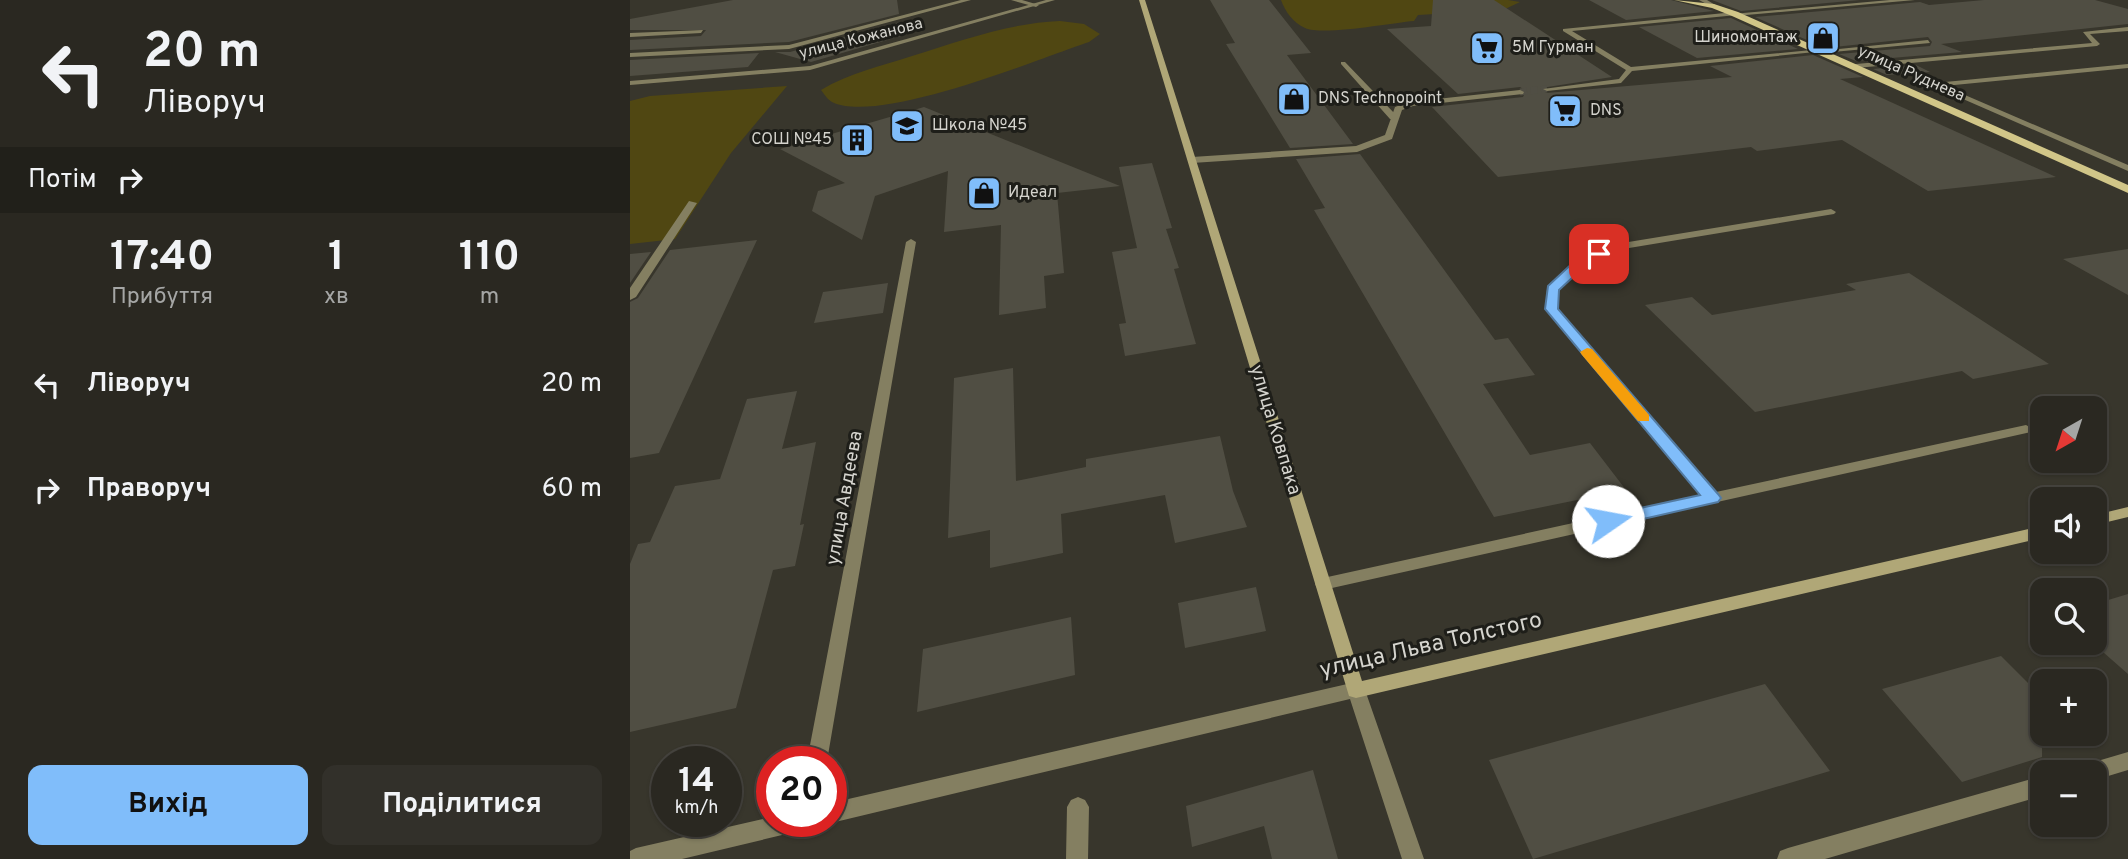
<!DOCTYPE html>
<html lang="uk">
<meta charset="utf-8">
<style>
:root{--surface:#2a2821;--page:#32302a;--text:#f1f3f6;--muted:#a5a6a5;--line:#46443f;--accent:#80bdfa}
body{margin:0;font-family:Overpass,sans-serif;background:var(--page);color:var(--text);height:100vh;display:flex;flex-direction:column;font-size:26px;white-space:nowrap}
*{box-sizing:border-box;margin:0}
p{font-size:23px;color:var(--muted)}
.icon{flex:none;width:38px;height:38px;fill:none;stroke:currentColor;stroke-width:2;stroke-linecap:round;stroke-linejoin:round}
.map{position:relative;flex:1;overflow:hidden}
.sheet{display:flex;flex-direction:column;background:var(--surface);width:630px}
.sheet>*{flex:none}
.banner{background:#2a2821;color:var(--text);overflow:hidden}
.needle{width:46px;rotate:219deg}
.controls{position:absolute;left:1400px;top:396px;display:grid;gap:14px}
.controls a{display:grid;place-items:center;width:77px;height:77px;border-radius:14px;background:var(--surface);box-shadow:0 2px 5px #0004,0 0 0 2px var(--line);font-size:35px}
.speed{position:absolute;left:21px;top:746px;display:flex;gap:14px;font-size:35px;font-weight:700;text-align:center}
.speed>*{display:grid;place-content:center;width:91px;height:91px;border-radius:50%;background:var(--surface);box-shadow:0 2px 5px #0004,0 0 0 2px var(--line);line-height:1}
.speed small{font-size:18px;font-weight:400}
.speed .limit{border:10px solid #d22;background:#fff;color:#111}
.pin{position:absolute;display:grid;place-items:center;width:60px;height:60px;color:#fff;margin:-30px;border-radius:14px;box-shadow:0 4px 10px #0006}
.me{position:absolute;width:77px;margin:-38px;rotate:78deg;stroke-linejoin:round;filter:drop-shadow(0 0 5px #0008)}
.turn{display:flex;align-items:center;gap:24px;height:147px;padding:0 28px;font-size:32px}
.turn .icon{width:91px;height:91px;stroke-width:2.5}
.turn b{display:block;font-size:49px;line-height:60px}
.then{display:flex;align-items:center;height:66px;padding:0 28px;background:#0003;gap:14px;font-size:26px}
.eta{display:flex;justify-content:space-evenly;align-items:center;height:119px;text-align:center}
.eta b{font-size:42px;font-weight:700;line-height:49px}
.cta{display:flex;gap:14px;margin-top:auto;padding:14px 28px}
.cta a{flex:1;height:80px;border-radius:14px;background:var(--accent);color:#111;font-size:28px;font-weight:700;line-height:80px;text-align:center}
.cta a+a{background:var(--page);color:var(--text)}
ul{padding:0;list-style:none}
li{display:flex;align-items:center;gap:21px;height:105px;padding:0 28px}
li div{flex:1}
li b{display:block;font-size:26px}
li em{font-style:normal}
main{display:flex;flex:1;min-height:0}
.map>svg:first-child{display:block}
.green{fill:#504712}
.building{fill:#504e43}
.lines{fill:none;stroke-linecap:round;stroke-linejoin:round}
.tertiary-tunnel{stroke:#504e44;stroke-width:7;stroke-dasharray:7 3.5;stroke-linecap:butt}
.service{fill:#847f61;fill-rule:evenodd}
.minor{fill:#847f61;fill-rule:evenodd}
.tertiary{fill:#847f61;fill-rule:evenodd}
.secondary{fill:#b0a777;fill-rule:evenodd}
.primary{fill:#d1c688;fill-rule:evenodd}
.route{fill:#80bdfa;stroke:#537ba2;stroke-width:2}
.slow{fill:#f59e0b}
.labels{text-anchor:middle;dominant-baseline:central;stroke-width:6;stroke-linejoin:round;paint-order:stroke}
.far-poi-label{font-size:16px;fill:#d5d4ce;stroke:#1e1e19;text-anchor:start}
.far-street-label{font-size:16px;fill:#d5d4ce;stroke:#1e1e19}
.street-label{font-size:19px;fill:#d5d4ce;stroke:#1e1e19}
.near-street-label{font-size:23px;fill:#d5d4ce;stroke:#1e1e19}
</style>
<main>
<section class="sheet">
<div class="banner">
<div class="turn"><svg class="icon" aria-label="left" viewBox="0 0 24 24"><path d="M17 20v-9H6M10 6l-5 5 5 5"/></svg><div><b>20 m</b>Ліворуч</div></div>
<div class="then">Потім<svg class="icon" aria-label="right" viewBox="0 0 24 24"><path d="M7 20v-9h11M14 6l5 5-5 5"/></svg></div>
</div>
<div class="eta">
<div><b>17:40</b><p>Прибуття</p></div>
<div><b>1</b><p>хв</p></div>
<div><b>110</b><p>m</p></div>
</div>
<ul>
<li><svg class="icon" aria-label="left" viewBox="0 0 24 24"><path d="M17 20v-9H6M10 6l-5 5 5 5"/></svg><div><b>Ліворуч</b></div><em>20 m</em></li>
<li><svg class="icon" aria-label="right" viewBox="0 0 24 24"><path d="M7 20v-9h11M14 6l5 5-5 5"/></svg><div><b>Праворуч</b></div><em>60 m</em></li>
</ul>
<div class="cta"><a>Вихід</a><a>Поділитися</a></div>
</section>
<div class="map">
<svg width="1498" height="859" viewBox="0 0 1498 859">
<rect width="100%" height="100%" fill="#38362c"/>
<path class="green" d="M 651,0 L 878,0 L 890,2 L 873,10 L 788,15 L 784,21 C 760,23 694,36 675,28 C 663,23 655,11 651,0 Z
M 430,21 L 454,24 L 470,34 L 459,42 C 408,59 249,125 202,102 C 198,100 194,94 191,90 C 219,73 251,66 282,56 C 330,41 379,23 430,21 Z
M 157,86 L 101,153 L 45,239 L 0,244 L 0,101 L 20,96 Z"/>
<path class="building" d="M 103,0 L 267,0 L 269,14 L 159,42 L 0,50 L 0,40 L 71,36 L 76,30 L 0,30 L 0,19 Z
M 580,0 L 639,0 L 681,53 L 657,55 L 723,144 L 660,148 L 596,44 L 605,43 Z
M 803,0 L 864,0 L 982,77 L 911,88 L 916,93 L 1102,77 L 1080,66 L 1183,55 L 1233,77 L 1210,79 L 1426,177 L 1298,191 L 1212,140 L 1127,151 L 1121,147 L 868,177 L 802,107 L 893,97 L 896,91 L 890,87 L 828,94 L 757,29 L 801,26 Z
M 959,0 L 1041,0 L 1084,11 L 996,20 Z
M 1082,0 L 1230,0 L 1111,11 Z
M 1354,0 L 1465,0 L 1498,9 L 1498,24 L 1311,44 L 1332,52 L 1226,61 L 1209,54 L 1300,46 L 1302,42 L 1298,37 L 1195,48 L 1125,17 L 1290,2 L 1299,5 Z
M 1101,18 L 1168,49 L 1067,58 L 1009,27 Z
M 270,22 L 271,36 L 181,62 L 145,52 L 160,52 Z
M 129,53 L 118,67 L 0,76 L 0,60 Z
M 1286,65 L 1300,72 L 1257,75 L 1243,69 Z
M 294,107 L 490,186 L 427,193 L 434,273 L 414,276 L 416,308 L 369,315 L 371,225 L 314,232 L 318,171 L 245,196 L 232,240 L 182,211 L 188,191 L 215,183 L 150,149 Z
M 730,154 L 865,340 L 878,338 L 905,375 L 853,384 L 900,455 L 960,443 L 996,490 L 864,517 L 684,210 L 695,208 L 666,159 Z
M 522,163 L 542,228 L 536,229 L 549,268 L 544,269 L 566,344 L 495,356 L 489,324 L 496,323 L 482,252 L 507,248 L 489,167 Z
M 127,240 L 29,453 L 0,458 L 0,302 L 8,298 L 40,250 Z
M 1498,249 L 1498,295 L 1433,259 Z
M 21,252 L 0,283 L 0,254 Z
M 1279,273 L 1419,364 L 1343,379 L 1332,371 L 1125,412 L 1015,305 L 1062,297 L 1082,315 L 1226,290 L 1216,284 Z
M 258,283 L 253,313 L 184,323 L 193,292 Z
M 383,368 L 386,481 L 456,467 L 456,459 L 590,436 L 603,491 L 617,527 L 545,543 L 535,495 L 431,514 L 433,553 L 360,568 L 360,530 L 318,538 L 324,378 Z
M 167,391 L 152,449 L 186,442 L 170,525 L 174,524 L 165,566 L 143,570 L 106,708 L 0,732 L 0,564 L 8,544 L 20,542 L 45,486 L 90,479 L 117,399 Z
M 626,587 L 636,631 L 555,648 L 548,603 Z
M 1498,594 L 1498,674 L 1465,645 L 1465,604 Z
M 441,617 L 445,675 L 287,712 L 293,649 Z
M 1371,656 L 1412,697 L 1412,757 L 1332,782 L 1252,689 Z
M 1135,684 L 1200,771 L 903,859 L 859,760 Z
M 683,770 L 708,859 L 642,859 L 634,826 L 562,847 L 556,806 Z"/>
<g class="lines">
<path class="tertiary-tunnel" d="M 890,92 L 917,89"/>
<path class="service" d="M 331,0 L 341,0 L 159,49 L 0,57 L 0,53 L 159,45 Z
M 381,0 L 392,0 L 409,5 L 406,7 Z
M 1069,0 L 1077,0 L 1087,6 L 1082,7 Z
M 1260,0 L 1285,0 L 1105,16 L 1102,14 Z
M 1498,27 L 1498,31 L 1460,34 L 1470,44 L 1467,46 L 1226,68 L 1222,66 L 1226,64 L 1462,43 L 1453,32 Z
M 73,30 L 71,33 L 0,37 L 0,33 Z
M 1298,40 L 1300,43 L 1192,53 L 1189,51 Z
M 711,62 L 715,62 L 766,115 L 766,119 L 760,119 L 711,64 Z
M 1498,64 L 1498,68 L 1314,86 L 1498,165 L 1498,171 L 1301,85 L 1305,83 Z
M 59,201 L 67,203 L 6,297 L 0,300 L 0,288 Z
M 1201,209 L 1206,212 L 1204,214 L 987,250 L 958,262 L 929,290 L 927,309 L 1086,492 L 1396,425 L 1403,429 L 1401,432 L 693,590 L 687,588 L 685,584 L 687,580 L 693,578 L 1071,495 L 917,311 L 915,309 L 917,289 L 950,258 L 980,245 Z
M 1498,752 L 1498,770 L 1465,780 L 1465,772 L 1451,772 L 1454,765 Z
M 1412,776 L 1412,796 L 1195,859 L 1147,859 L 1150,851 L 1158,848 Z"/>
<path class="minor" d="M 281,239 L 286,242 L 197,761 L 177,761 L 276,242 Z
M 726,682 L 733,684 L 735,690 L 794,859 L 772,859 L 720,699 L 201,823 L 195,821 L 201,821 L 201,803 Z
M 448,797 L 455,800 L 459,807 L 458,859 L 436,859 L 437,807 L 441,800 Z
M 142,817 L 142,821 L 180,821 L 177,828 L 169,831 L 52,859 L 0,859 L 0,851 L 6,848 Z"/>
<path class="tertiary" d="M 416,0 L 425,0 L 180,70 L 0,85 L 0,81 L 180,66 Z
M 1105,12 L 1107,15 L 942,31 L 1001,67 L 1192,49 L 1195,51 L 1002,71 L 991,83 L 917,91 L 913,89 L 989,79 L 996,70 L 933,31 L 933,29 Z
M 890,90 L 894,92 L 893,94 L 783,106 L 772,110 L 762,139 L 727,152 L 562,163 L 558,160 L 562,157 L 726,146 L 755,135 L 765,107 L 779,102 Z"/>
<path class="secondary" d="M 509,0 L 515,0 L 732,681 L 1412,526 L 1412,538 L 726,698 L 719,696 Z
M 1498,507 L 1498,517 L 1465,525 L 1465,515 Z"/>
<path class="primary" d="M 1044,0 L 1084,4 L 1108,12 L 1498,185 L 1498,193 L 1102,16 L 1082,8 Z"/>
</g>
<path class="route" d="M 969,250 L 973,251 L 973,256 L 958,263 L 929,290 L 928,309 L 1088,494 L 1091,498 L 1088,502 L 978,527 L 969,521 L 978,515 L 1070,495 L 915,309 L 918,286 L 949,257 Z"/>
<path class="slow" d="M 957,348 L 962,349 L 1019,415 L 1019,421 L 1008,421 L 952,355 L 950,352 Z"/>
<defs>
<g id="shop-square" transform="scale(1.75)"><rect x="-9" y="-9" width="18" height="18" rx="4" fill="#80bdfa" stroke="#1e1e19"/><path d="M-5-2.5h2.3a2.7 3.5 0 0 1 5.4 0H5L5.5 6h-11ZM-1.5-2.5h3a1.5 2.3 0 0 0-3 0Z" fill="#111"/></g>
<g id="supermarket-square" transform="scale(1.75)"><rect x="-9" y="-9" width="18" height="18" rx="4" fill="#80bdfa" stroke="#1e1e19"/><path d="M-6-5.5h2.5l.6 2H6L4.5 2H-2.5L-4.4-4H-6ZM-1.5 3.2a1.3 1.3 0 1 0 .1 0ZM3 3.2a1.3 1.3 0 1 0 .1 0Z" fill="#111"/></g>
<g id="school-square" transform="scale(1.75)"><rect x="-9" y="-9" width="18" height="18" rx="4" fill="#80bdfa" stroke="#1e1e19"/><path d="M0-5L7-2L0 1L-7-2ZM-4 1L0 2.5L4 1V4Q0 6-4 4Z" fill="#111"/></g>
<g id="building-square" transform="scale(1.75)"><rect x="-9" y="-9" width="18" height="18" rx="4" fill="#80bdfa" stroke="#1e1e19"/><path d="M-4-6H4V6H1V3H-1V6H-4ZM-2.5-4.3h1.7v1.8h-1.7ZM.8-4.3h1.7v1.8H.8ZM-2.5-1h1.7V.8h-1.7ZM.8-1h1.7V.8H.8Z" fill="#111"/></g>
</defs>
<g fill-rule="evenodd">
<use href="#shop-square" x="1193" y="38"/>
<use href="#supermarket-square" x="857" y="48"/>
<use href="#shop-square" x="664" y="99"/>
<use href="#supermarket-square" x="935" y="111"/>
<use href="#school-square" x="277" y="126"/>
<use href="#building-square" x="227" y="140"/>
<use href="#shop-square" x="354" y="193"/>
</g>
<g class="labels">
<g class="far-poi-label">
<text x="1168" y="38" text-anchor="end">Шиномонтаж</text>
<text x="882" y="48">5М Гурман</text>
<text x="688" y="99">DNS Technopoint</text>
<text x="960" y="111">DNS</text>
<text x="302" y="126">Школа №45</text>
<text x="202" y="140" text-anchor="end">СОШ №45</text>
<text x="378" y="193">Идеал</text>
</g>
<g class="far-street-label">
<text transform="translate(231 39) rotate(-14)">улица Кожанова</text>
<text transform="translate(1281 74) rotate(24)">улица Руднева</text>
</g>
<g class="street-label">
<text transform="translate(645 430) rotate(73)">улица Ковпака</text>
<text transform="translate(215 498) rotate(-80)">улица Авдеева</text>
</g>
<g class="near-street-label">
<text transform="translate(801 646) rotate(-13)">улица Льва Толстого</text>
</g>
</g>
</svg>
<div class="controls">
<a><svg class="needle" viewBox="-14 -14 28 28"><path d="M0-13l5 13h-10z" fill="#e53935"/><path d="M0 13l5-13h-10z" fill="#a5a6a5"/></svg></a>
<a><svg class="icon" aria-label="sound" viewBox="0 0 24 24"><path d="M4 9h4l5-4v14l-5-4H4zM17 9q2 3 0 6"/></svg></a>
<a><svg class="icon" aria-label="search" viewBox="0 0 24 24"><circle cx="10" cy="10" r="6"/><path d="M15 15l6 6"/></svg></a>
<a>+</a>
<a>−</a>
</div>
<div class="speed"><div>14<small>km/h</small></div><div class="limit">20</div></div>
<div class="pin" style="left:969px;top:254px;background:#d93025"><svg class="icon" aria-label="arrive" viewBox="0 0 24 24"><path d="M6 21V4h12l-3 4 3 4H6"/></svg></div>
<svg class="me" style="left:978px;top:521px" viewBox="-20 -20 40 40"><circle r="19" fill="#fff"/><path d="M0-13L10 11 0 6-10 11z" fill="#80bdfa"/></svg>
</div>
</main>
